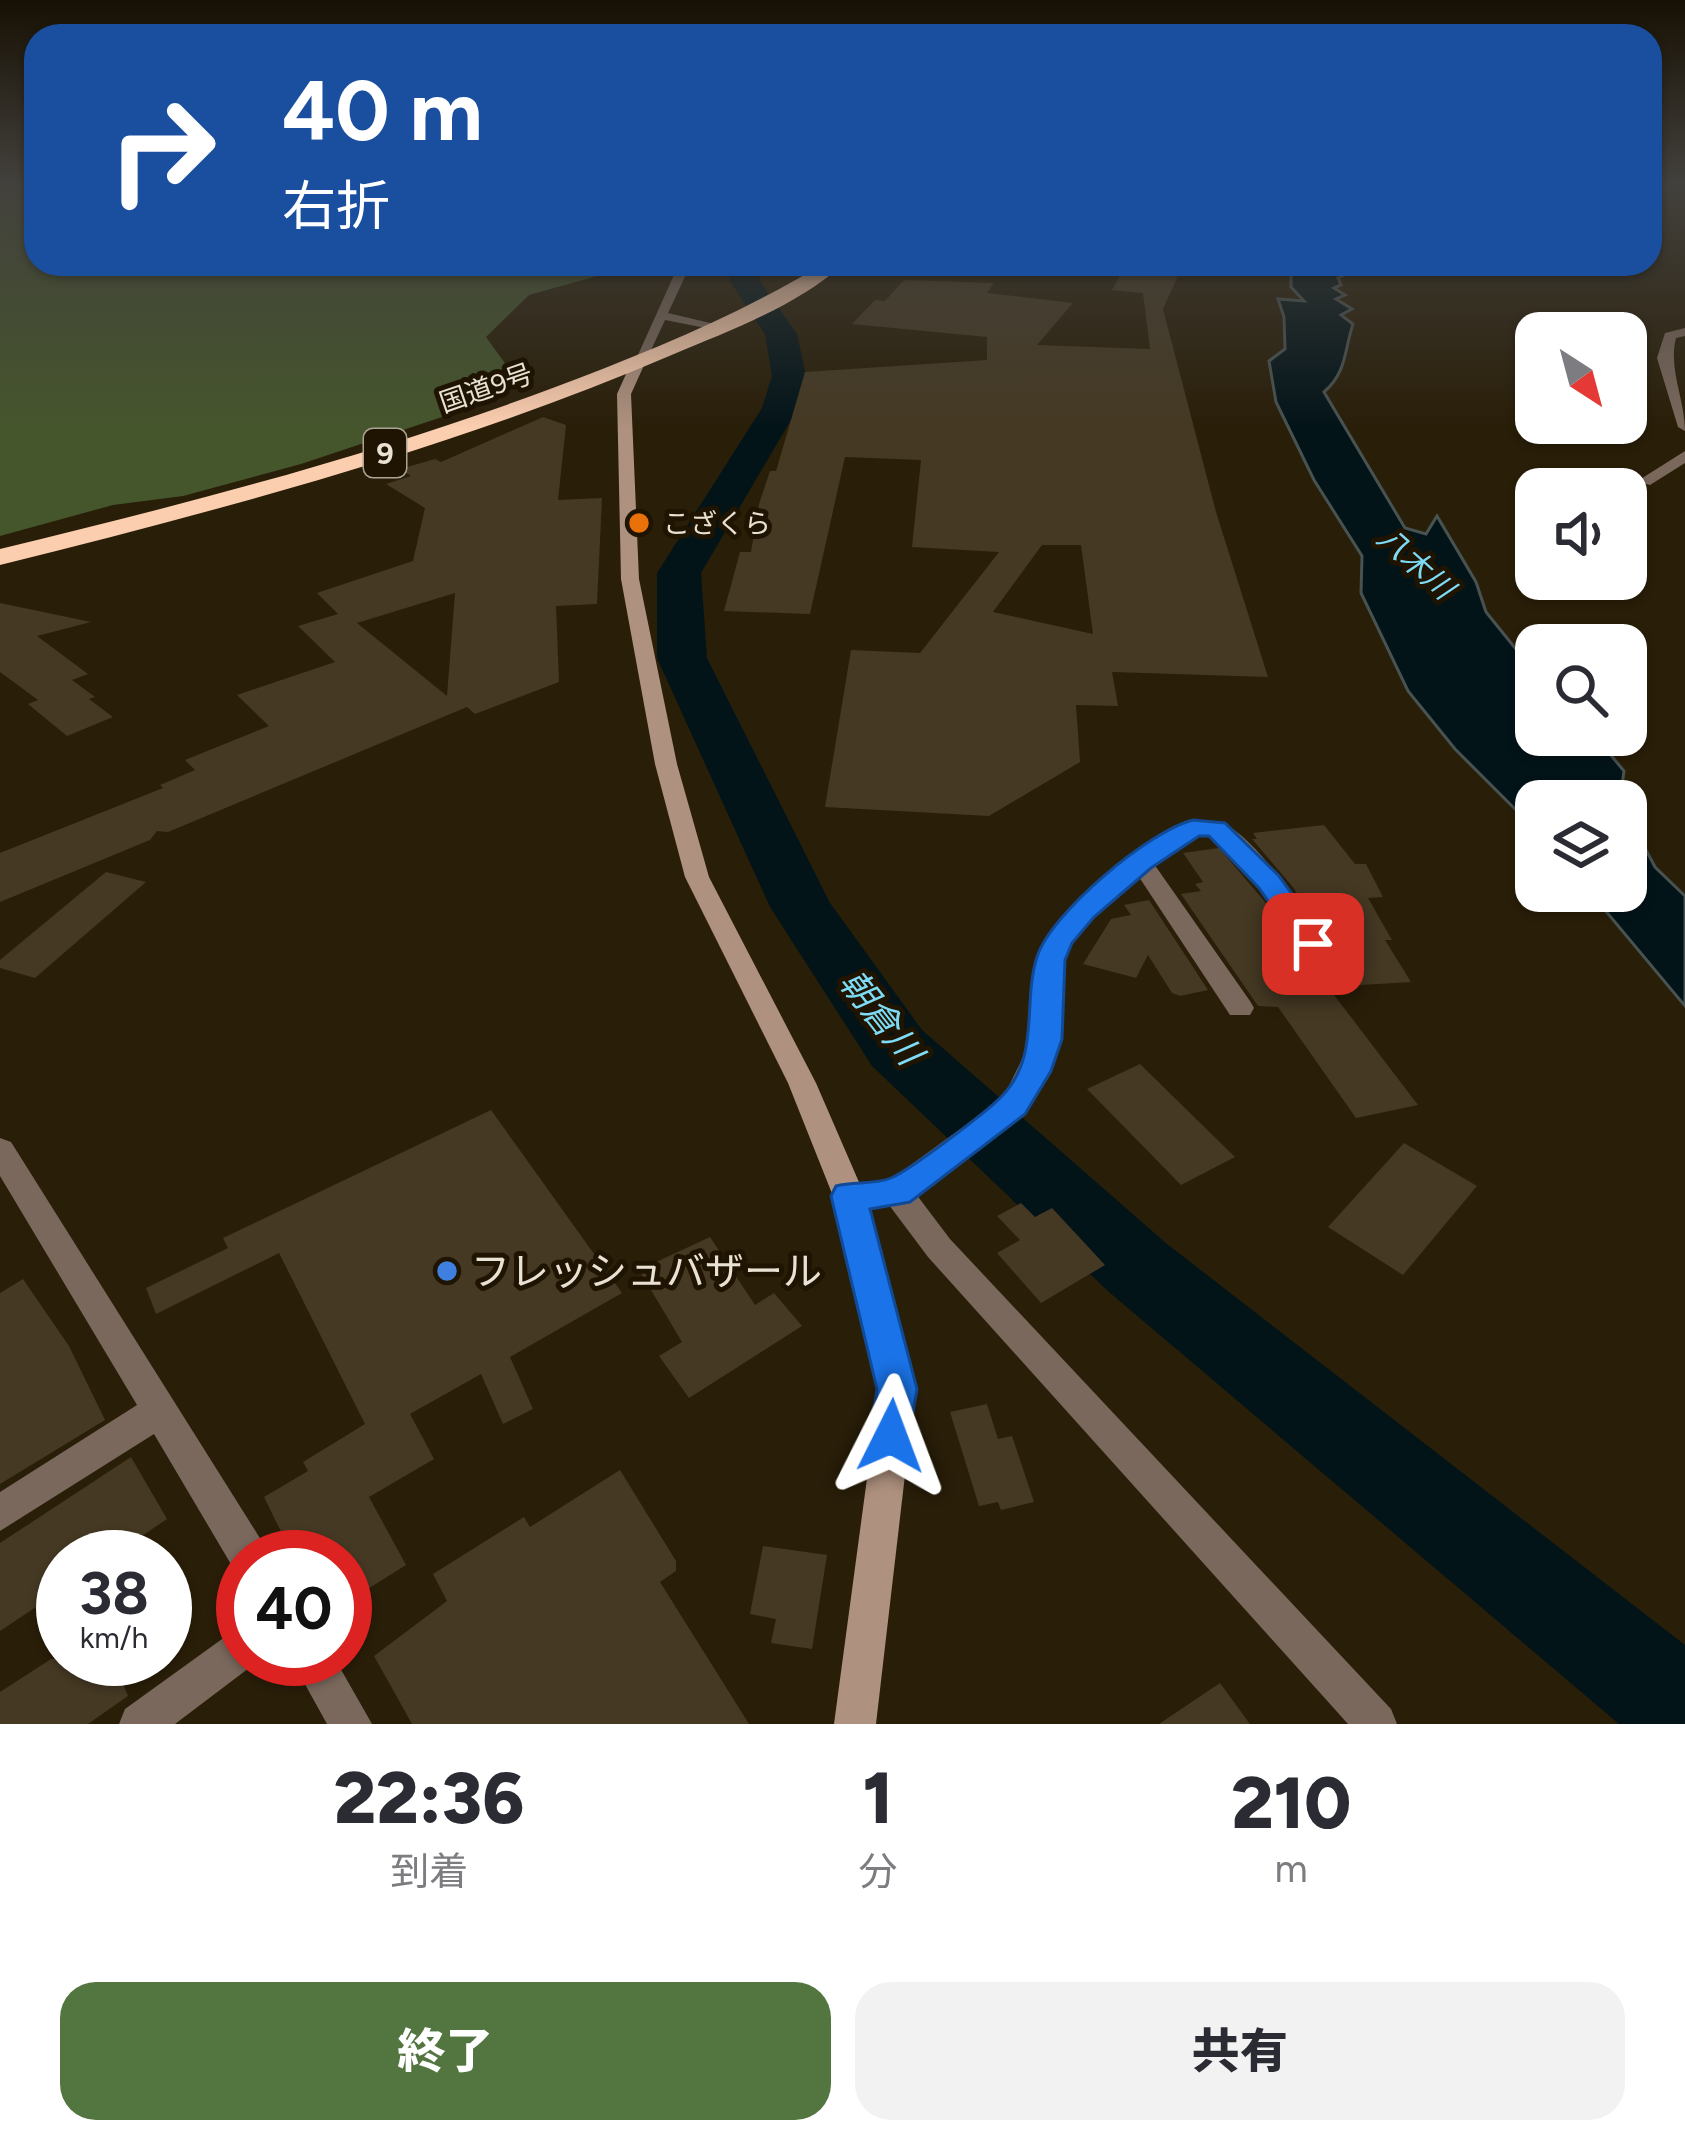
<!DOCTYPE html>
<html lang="ja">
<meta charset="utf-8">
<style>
:root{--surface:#fff;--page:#f2f2f3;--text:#2b2b33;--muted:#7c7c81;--accent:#53753f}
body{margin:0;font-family:Figtree,"Noto Sans JP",sans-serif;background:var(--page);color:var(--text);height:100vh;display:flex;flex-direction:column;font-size:45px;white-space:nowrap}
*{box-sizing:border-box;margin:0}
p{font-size:39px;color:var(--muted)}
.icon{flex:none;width:66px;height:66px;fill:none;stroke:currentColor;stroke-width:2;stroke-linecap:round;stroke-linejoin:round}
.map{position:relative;height:1724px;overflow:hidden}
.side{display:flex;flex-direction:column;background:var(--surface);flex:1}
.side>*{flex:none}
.top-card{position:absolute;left:24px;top:24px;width:1638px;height:252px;border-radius:36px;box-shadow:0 3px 9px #0004;background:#1a4fa0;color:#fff;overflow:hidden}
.needle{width:78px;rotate:144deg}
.fabs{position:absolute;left:1515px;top:312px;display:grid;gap:24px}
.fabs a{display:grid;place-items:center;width:132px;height:132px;border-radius:24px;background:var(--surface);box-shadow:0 3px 9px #0004;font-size:60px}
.speed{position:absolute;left:36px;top:1530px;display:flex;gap:24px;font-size:60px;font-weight:700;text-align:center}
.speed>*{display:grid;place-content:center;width:156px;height:156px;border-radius:50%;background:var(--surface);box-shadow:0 3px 9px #0004;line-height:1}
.speed small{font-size:30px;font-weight:400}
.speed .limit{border:18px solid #d22;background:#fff;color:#111}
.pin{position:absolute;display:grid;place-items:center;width:102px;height:102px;color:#fff;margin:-51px;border-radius:24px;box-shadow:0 6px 18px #0006}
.me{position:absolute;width:132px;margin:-66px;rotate:3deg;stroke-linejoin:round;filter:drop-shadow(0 0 9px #0008)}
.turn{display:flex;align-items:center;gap:42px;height:252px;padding:0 60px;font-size:54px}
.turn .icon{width:156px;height:156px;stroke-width:2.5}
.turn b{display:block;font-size:84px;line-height:102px}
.eta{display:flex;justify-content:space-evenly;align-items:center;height:204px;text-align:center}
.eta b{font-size:72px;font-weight:800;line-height:84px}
.primary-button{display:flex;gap:24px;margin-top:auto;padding:24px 60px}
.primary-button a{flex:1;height:138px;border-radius:36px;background:var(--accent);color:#fff;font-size:48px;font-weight:800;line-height:138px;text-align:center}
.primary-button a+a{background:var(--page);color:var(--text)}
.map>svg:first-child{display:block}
.forest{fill:#45552c}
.water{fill:#031419;stroke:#485251;stroke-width:3}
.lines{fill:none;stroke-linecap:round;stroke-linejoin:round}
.river{fill:#031419;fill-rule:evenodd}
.building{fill:#453923;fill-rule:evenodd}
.street{fill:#7a685c;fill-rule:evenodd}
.secondary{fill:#ae917e;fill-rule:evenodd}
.highway{fill:#fcceb0;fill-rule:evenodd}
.route{fill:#1a73e8;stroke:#114b97;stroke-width:3}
.food-dot{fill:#e8710a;stroke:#1f1401;stroke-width:4.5}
.shop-dot{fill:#3f7fe0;stroke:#1f1401;stroke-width:4.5}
.labels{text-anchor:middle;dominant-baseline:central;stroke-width:10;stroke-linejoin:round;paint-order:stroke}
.far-street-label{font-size:27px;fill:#e8e1d4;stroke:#1f1401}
.far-poi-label{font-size:27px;fill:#e8e1d4;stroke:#1f1401;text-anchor:start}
.shield{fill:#1f1401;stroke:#aca495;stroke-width:3}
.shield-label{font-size:30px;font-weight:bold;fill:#e8e1d4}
.far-water-label{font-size:30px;font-style:italic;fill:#7ddbf5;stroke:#1f1401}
.water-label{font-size:36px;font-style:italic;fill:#7ddbf5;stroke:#1f1401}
.near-poi-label{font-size:39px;fill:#e8e1d4;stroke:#1f1401;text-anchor:start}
</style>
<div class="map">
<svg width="1685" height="1724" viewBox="0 0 1685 1724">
<rect width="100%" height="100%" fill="#291e08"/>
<path class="forest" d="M 0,186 L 36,186 L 36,264 L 640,264 L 529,295 L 486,337 L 507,366 L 490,401 L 301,464 L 183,496 L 113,505 L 0,536 Z"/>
<path class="water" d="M 1302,264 L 1342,264 L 1334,273 L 1342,276 L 1338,278 L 1341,285 L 1334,288 L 1345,295 L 1336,299 L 1352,309 L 1341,315 L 1353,324 C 1344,351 1347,372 1324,392 L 1405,528 L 1426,534 L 1437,516 L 1476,582 L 1486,612 L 1536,674 L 1536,735 L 1594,735 L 1624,771 L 1620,801 L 1536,801 L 1536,830 L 1455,749 L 1408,691 L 1361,593 L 1362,556 L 1314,480 L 1276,402 L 1269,361 L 1285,349 L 1284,317 L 1278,299 L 1304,301 L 1291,287 L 1291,274 Z
M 1626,812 L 1655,867 L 1685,896 L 1685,1006 L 1589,891 L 1626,891 Z"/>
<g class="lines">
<path class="river" d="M 733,264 L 761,264 L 759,280 L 797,334 L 806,376 L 798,408 L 701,573 L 707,658 L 830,903 L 922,1030 L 1167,1244 L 1685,1645 L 1685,1724 L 1619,1724 L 1109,1292 L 872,1066 L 770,907 L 657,658 L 657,573 L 762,408 L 772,376 L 765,334 L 729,280 Z"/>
</g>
<path class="building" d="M 1126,264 L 1182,267 L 1163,309 L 1216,512 L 1268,677 L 1112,672 L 1118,706 L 1076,705 L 1080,762 L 989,816 L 825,807 L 851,650 L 920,653 L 999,552 L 912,547 L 921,460 L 845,457 L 810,614 L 724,611 L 740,552 L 751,552 L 759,504 L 770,471 L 776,471 L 805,372 L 987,360 L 987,337 L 852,324 L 875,300 L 885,301 L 904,280 L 994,283 L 987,293 L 1073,303 L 1037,345 L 1150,349 L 1143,293 L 1112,290 ZM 1042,545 L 1081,545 L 1093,634 L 993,612 Z
M 543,417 L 566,425 L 558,500 L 602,498 L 597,604 L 556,606 L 559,682 L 475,714 L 467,707 L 168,832 L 157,831 L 150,840 L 0,902 L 0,853 L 163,788 L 160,785 L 195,770 L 185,760 L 269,726 L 237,695 L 335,662 L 298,626 L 338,614 L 317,593 L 413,561 L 425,508 L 386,484 L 411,476 L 400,469 L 435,459 L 441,462 ZM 455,593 L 447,696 L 357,623 Z
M 0,603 L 91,622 L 37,636 L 88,674 L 72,680 L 95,697 L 89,699 L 113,717 L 67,736 L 28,704 L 38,700 L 0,672 Z
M 1324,825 L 1355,864 L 1366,864 L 1383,897 L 1368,898 L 1392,940 L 1385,940 L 1411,982 L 1344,986 L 1352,974 L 1292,886 L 1252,839 L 1257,839 L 1253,833 Z
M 1219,848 L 1265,902 L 1322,985 L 1343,986 L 1328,987 L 1418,1105 L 1356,1118 L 1278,1007 L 1258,1006 L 1181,894 L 1201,891 L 1195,884 L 1203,882 L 1183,853 Z
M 106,872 L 146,882 L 35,978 L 0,968 L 0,960 Z
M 1149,900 L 1208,990 L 1180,996 L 1172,993 L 1148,955 L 1136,978 L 1083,964 L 1111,919 L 1131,915 L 1124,905 Z
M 1140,1064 L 1235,1157 L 1181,1185 L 1087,1089 Z
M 491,1110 L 622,1293 L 510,1357 L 533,1409 L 503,1424 L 481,1374 L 410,1414 L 434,1459 L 369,1497 L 406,1565 L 363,1592 L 346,1557 L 312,1557 L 302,1538 L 288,1546 L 264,1497 L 308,1471 L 303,1462 L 365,1424 L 279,1253 L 156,1314 L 146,1288 L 228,1248 L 223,1238 Z
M 1404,1143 L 1477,1186 L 1403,1275 L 1328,1227 Z
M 1021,1203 L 1035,1217 L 1052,1208 L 1105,1265 L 1041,1303 L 997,1253 L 1020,1240 L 997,1216 Z
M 710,1237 L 755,1305 L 774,1293 L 802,1326 L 689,1398 L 659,1356 L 682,1342 L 639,1270 Z
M 23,1279 L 69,1346 L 105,1420 L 0,1484 L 0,1293 Z
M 987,1404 L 998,1439 L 1012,1436 L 1034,1502 L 1001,1510 L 998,1502 L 979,1506 L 950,1412 Z
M 131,1457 L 167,1519 L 111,1557 L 63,1557 L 63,1589 L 0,1631 L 0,1543 Z
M 620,1470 L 676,1561 L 676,1571 L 660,1582 L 749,1724 L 412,1724 L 374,1656 L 447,1601 L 433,1574 L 524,1517 L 530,1527 Z
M 763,1546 L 827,1555 L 812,1649 L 771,1643 L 776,1619 L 750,1614 Z
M 51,1659 L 113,1659 L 128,1696 L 88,1724 L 0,1724 L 0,1692 Z
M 1220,1683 L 1250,1724 L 1159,1724 Z"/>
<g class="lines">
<path class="street" d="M 679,264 L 691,264 L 668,313 L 727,327 L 721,331 L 665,320 L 645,363 L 633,366 Z
M 1685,328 L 1685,336 L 1676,338 C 1668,369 1685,399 1685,431 L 1678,427 L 1657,358 L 1665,333 Z
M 1685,451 L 1685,463 L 1650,485 L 1636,482 Z
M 1193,821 C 1202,821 1213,820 1222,823 C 1259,837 1320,935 1344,970 L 1348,976 L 1344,982 L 1326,982 C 1307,956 1233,836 1204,835 C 1189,835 1167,855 1154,864 L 1250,1001 L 1254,1008 L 1250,1015 L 1230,1015 L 1139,877 L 1093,917 L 1070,943 L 1063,960 L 1060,1039 L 1024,1113 L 916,1194 L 950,1239 L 1391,1709 L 1397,1724 L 1348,1724 L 928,1257 L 889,1205 L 849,1208 L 838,1205 L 833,1196 L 838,1187 L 890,1180 L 1003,1098 L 1032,1039 L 1037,960 L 1050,934 L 1075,905 L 1133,857 Z
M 0,1138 L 11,1142 L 263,1543 L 268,1557 L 243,1557 L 243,1574 L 235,1571 L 154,1434 L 0,1531 L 0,1492 L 137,1405 L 0,1176 Z
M 243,1628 L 243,1659 L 259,1659 L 257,1662 L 175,1724 L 119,1724 L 125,1709 L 229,1634 Z
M 291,1659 L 335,1659 L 372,1724 L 327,1724 Z"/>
<path class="secondary" d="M 638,359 L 645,363 L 631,394 L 639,579 L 677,764 L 709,877 L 816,1083 L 865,1196 L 915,1389 L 876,1724 L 834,1724 L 879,1389 L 833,1196 L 788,1083 L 685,877 L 655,764 L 621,579 L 617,394 L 631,363 Z"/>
<path class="highway" d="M 823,264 L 843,264 C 799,305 729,331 674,354 C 457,447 229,508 0,565 L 0,549 C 186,504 371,456 550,389 C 644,354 737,316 823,264 Z"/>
</g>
<linearGradient id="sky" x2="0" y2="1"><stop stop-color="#171004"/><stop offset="0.43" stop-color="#43413d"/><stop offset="1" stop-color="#43413d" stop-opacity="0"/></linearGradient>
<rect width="1685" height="428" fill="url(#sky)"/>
<path class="route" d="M 1193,820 L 1225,823 L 1279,876 L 1328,944 L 1313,954 L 1303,951 L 1259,888 L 1209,836 L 1199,836 L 1151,868 L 1094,917 L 1072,943 L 1065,960 L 1062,1039 L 1051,1071 L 1025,1114 L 910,1202 L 870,1209 L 917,1389 L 906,1450 L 891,1455 L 876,1450 L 870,1436 L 877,1389 L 831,1196 L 836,1186 C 853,1181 875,1185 891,1178 C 910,1170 987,1112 1002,1096 C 1041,1055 1022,1004 1037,957 C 1051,913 1149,831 1193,820 Z"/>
<circle class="food-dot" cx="639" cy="523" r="12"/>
<circle class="shop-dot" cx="447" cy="1271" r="12"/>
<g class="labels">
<g class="far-street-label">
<text transform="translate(486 388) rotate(-19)">国道9号</text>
</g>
<g class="far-poi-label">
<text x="663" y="523">こざくら</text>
</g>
<rect class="shield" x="364" y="429" width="42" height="48" rx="9"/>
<g class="shield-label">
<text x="385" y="453">9</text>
</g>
<g class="far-water-label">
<text transform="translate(1416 563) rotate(42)">八木川</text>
</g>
<g class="water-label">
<text transform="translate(881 1017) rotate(52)">朝倉川</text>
</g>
<g class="near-poi-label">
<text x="471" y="1271">フレッシュバザール</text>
</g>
</g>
</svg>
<div class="fabs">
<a><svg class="needle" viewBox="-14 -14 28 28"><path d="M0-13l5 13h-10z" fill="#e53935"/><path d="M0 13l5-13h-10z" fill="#7c7c81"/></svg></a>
<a><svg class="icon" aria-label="sound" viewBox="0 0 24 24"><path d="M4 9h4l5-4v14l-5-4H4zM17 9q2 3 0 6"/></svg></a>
<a><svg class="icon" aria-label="search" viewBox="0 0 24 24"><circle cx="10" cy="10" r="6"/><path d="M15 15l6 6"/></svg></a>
<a><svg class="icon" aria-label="layers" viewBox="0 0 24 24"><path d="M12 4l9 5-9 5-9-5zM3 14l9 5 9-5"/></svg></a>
</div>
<div class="speed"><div>38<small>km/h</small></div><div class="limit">40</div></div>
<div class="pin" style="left:1313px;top:944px;background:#d93025"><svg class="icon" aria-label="arrive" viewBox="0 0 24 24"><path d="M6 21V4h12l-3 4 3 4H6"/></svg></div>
<svg class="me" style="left:891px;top:1436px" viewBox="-20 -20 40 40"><path d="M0-17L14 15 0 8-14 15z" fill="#1a73e8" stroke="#fff" stroke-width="4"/></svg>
<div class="top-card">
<div class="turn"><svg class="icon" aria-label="right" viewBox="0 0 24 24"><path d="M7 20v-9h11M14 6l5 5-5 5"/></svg><div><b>40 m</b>右折</div></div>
</div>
</div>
<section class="side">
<div class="eta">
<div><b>22:36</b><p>到着</p></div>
<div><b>1</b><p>分</p></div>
<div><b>210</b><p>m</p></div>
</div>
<div class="primary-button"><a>終了</a><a>共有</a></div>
</section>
